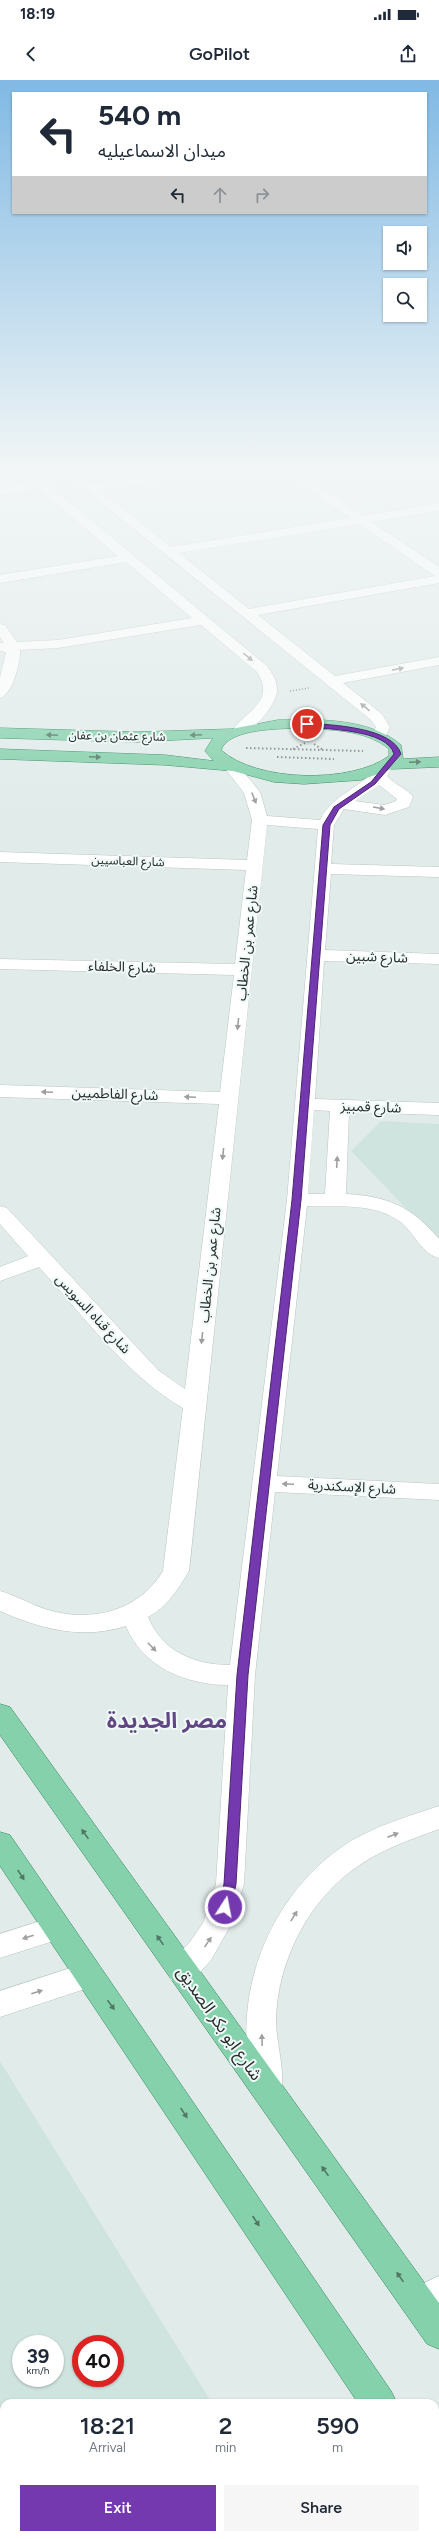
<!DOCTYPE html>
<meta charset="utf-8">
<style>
:root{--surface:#fff;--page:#f6f6f7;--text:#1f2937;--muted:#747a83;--accent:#7539af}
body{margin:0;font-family:Figtree,"Noto Sans Arabic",sans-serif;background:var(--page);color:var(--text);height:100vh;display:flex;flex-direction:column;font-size:15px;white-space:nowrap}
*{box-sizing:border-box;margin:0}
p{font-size:13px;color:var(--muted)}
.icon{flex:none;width:22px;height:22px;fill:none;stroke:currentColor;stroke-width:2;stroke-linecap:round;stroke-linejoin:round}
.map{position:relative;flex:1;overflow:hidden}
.sheet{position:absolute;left:0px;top:2319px;width:439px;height:140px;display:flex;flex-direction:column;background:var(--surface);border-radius:12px 12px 0 0;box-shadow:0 1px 3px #0004}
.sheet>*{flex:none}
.hud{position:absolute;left:12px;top:12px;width:415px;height:122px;border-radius:0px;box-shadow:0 1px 3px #0004;background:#fff;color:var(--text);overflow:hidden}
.tools{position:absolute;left:383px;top:146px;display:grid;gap:8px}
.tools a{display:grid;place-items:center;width:44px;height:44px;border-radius:0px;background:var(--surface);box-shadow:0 1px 3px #0004;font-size:20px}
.speed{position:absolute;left:12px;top:2255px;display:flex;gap:8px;font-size:20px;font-weight:700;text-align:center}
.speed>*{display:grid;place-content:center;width:52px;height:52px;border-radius:50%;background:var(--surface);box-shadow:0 1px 3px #0004;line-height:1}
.speed small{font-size:10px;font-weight:400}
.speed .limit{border:6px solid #d22;background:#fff;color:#111}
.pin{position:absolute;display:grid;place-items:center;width:34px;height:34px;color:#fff;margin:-17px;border:2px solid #fff;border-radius:50%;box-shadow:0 1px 4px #0007}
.me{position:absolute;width:44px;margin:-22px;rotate:11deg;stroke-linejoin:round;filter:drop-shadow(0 0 3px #0008)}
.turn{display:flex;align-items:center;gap:14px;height:84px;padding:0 20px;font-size:18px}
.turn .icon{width:52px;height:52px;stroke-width:2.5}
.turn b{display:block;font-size:28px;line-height:34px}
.lanes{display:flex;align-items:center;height:38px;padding:0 20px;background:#0003;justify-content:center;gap:20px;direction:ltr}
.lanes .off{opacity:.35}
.eta{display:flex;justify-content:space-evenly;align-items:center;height:68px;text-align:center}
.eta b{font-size:24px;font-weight:600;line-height:28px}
.cta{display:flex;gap:8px;margin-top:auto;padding:8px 20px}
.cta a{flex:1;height:46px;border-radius:0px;background:var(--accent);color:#fff;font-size:16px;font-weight:600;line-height:46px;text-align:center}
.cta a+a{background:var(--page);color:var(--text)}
.status{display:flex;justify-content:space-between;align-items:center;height:28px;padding:0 20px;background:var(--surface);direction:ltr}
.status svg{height:11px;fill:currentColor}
header{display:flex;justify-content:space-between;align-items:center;height:52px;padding:0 20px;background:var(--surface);font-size:18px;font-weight:600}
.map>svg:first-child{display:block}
.built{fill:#d0e4df;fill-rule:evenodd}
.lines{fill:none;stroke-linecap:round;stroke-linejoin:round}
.minor-casing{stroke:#bbc5c3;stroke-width:1}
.major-casing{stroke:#2f835b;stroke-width:1}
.path-far2{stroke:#7b8281;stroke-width:1.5;stroke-dasharray:1 2;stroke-linecap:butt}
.path-far1{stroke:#7b8281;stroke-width:2;stroke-dasharray:1.5 2.5;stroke-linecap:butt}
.path{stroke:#7b8281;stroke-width:3.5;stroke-dasharray:3 4.5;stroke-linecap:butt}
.minor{fill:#fff;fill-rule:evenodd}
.major{fill:#85d1ac;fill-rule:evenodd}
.oneway{fill:#9ea09f}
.oneway2{fill:#517664}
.route{fill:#7539af;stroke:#4c2572}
.labels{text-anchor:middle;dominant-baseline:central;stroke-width:4;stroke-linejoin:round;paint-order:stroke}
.far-street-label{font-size:12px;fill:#272b2a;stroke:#eff9f7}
.street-label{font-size:14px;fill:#272b2a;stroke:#eff9f7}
.near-street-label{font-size:17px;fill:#272b2a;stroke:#eff9f7}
.near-district-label{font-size:22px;font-weight:bold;fill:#624683;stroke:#eff9f7}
</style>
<div class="status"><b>18:19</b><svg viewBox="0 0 49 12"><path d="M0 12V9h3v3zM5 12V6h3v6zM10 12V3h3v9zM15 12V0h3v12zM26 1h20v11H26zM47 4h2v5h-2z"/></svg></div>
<header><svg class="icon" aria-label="back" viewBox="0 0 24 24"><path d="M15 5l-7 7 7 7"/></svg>GoPilot<svg class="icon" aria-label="share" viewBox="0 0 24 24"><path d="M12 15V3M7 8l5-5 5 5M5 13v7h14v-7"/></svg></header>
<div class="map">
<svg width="439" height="2459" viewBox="0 0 439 2459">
<rect width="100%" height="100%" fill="#e1ecea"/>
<path class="built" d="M 381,1041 L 439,1044 L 439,1163 L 351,1071 Z
M 0,1981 L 212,2323 L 4,2323 L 4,2455 L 294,2455 L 297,2459 L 0,2459 ZM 21,2264 L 55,2264 L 55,2298 L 21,2298 ZM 81,2264 L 115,2264 L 115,2298 L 81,2298 Z"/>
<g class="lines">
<g class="minor-casing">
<path id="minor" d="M 18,391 L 31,391 L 44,401 L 54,401 L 56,404 L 51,407 L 267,586 C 272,593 277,600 277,609 C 278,624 253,652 239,655 L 232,651 C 246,630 276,622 257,592 L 201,545 L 58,568 L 20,570 C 21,582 12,615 0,618 L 0,597 L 6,572 L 0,571 L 0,563 L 4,563 L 0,557 L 0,544 L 5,545 L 17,562 L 58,560 L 192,538 L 126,482 L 0,503 L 0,495 L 118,476 L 39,409 L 0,415 L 0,407 L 31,403 Z
M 62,391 L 75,391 L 92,404 L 183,391 L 213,391 L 207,395 L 100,410 L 171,467 L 350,438 L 283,391 L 297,391 L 363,436 L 439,423 L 439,431 L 372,442 L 439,487 L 439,503 L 258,535 L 335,596 L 439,577 L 439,585 L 343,603 L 382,634 L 390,647 L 384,660 L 374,660 L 371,657 L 376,647 L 371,640 ZM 359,444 L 435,496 L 249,529 L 179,473 Z
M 232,682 L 237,684 L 260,712 L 267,736 L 320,740 C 332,714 364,707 380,684 L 390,684 L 393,687 L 387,696 C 394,705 407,708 413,717 L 409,727 L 385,735 L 344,729 L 334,745 L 331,784 L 439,787 L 439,797 L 331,794 L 325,870 L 439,874 L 439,884 L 324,881 L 315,1019 L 439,1023 L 439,1035 L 349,1032 L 346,1114 C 388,1116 412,1127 439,1159 L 439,1178 C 423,1174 414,1154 402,1143 C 376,1122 338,1127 307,1126 L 277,1396 L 439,1404 L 439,1420 L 275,1412 L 255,1595 L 244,1804 L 233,1841 L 211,1880 L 193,1900 L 182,1904 L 171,1900 L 167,1891 L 171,1882 L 190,1862 L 203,1843 L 216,1804 L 228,1605 C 187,1605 142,1587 126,1546 C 82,1560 41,1549 0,1531 L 0,1511 C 17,1516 32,1525 48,1530 C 92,1543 139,1531 163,1491 L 183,1328 C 128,1297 81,1233 39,1187 L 0,1201 L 0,1187 L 28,1176 L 0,1144 L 0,1126 L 7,1128 L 158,1290 L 185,1309 L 219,1024 L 0,1017 L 0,1005 L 220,1012 L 234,895 L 0,889 L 0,879 L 235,884 L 246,790 L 0,782 L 0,772 L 247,780 L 252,740 L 244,713 L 224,687 ZM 379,705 L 397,719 L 396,721 L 384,725 L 355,721 ZM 267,745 L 318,749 L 287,1120 L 230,1585 C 194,1585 162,1571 148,1537 C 167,1527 178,1509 189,1491 ZM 314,1030 L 330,1031 L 325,1114 L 308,1114 Z
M 439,1726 L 439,1749 C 412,1759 385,1768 361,1784 C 310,1817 277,1880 276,1941 C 276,1963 288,2001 279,2019 L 268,2023 L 257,2019 C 250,2003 248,1986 247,1969 C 241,1892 277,1814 339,1769 C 368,1748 406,1737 439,1726 Z
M 56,1836 L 66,1839 L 71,1848 L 66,1857 L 0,1878 L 0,1854 Z
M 89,1882 L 100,1886 L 104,1895 L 100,1904 L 0,1937 L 0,1911 Z
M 439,2196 L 439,2230 L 418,2239 L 406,2234 L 401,2223 L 406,2212 Z"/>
</g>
<g class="major-casing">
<path id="major" d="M 278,640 C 318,639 370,638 401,665 L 403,679 L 439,677 L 439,687 L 392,689 L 361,700 L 304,704 L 274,702 L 233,691 L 165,685 L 0,679 L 0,669 L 165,675 L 214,681 L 205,671 L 213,658 L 137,662 L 0,658 L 0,648 L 137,652 L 231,649 ZM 300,648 C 329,650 365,649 389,669 L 389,676 C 351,704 256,702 221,670 C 229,648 281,649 300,648 Z
M 0,1624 L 10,1627 L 439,2223 L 439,2269 L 427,2264 L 0,1655 Z
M 0,1752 L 10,1755 L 391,2311 L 397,2323 L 358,2323 L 0,1786 Z
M 435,2389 L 439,2391 L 439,2431 L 435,2430 Z
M 435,2440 L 439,2442 L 439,2459 L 408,2459 L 408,2455 L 435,2455 Z"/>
</g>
<path class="path-far2" d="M 290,611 L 309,608"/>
<path class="path-far1" d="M 314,664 L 323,670
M 246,668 L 363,671
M 293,669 L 305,663
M 277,677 L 334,679"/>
<path class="path" d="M 312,2455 L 315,2459"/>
<use href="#minor" class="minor"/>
<use href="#major" class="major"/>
</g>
<defs><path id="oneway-solid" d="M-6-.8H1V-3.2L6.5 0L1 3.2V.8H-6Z"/></defs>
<g class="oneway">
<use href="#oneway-solid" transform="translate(248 577) rotate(40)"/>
<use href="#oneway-solid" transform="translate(398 589) rotate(-11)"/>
<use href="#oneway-solid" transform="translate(365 627) rotate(-141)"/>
<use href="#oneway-solid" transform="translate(254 718) rotate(68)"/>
<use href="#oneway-solid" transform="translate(379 728) rotate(10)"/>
<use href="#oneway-solid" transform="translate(238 944) rotate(96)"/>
<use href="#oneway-solid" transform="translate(47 1012) rotate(-178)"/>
<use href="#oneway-solid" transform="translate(190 1017) rotate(-178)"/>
<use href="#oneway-solid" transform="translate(223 1074) rotate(96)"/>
<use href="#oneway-solid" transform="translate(337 1082) rotate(-87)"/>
<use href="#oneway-solid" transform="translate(202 1258) rotate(96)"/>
<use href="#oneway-solid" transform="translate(288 1404) rotate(-177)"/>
<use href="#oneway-solid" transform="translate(152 1567) rotate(46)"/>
<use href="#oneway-solid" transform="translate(393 1755) rotate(-21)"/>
<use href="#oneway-solid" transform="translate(294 1836) rotate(-58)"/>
<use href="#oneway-solid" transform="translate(28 1857) rotate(162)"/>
<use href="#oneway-solid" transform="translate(208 1862) rotate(-56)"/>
<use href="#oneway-solid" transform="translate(37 1912) rotate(-18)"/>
<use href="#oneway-solid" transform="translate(262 1960) rotate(-92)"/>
</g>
<g class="oneway2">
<use href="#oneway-solid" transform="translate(52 655) rotate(-178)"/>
<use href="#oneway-solid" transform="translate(196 655) rotate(177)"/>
<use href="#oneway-solid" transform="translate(95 677) rotate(2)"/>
<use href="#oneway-solid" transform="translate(415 682) rotate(-3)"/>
<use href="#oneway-solid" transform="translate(85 1754) rotate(-125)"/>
<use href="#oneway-solid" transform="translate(21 1795) rotate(57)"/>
<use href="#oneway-solid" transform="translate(160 1860) rotate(-125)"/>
<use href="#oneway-solid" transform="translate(111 1925) rotate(54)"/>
<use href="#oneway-solid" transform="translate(184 2033) rotate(56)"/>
<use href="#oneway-solid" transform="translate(325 2091) rotate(-125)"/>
<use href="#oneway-solid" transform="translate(256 2141) rotate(56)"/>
<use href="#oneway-solid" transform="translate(400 2197) rotate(-125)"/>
</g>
<linearGradient id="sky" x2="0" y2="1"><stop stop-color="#80b9e4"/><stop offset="0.53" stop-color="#f2f6f6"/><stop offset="1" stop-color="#f2f6f6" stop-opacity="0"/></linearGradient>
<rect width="439" height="735" fill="url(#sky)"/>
<path class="route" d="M 307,643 C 331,645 393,647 401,674 L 375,704 L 339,729 L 330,745 L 301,1120 L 248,1595 L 236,1804 L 231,1827 L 225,1832 L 219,1827 L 224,1804 L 237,1595 L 292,1120 L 323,745 L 334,727 L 371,702 L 394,674 C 387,649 327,650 305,646 Z"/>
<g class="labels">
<g class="far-street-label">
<text transform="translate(117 656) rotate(1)">شارع عثمان بن عفان</text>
<text transform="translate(128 781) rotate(2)">شارع العباسيين</text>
</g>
<g class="street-label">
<text transform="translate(247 863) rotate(-84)">شارع عمر بن الخطاب</text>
<text transform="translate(377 877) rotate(2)">شارع شبين</text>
<text transform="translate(122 887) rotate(2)">شارع الخلفاء</text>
<text transform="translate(115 1014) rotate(2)">شارع الفاطميين</text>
<text transform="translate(371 1027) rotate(2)">شارع قمبيز</text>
<text transform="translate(210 1185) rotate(-84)">شارع عمر بن الخطاب</text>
<text transform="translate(93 1234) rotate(47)">شارع قناه السويس</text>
<text transform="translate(352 1407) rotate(3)">شارع الإسكندرية</text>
</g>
<g class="near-street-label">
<text transform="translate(220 1943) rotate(55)">شارع ابو بكر الصديق</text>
</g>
<g class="near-district-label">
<text x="167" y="1640">مصر الجديدة</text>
</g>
</g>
</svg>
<div class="tools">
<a><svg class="icon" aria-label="sound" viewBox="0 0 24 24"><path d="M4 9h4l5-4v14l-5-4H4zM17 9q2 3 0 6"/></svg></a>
<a><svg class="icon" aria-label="search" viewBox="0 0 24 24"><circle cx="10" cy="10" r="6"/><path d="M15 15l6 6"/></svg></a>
</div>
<div class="speed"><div>39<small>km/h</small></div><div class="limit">40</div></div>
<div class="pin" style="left:307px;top:644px;background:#d93025"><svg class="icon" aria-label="arrive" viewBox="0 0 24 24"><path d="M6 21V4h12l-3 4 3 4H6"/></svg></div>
<svg class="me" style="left:225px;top:1827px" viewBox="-20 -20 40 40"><circle r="17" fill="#7539af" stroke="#fff" stroke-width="3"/><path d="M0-11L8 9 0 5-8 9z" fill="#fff"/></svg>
<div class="hud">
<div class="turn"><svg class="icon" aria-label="left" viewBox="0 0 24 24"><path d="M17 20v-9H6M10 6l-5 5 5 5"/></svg><div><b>540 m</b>ميدان الاسماعيليه</div></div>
<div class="lanes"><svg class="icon" aria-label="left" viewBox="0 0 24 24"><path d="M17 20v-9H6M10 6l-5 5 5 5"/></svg><svg class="icon off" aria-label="ahead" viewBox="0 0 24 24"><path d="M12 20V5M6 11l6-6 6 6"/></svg><svg class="icon off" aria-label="right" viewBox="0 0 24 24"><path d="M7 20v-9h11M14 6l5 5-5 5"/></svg></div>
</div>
<section class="sheet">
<div class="eta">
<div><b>18:21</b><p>Arrival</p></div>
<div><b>2</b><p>min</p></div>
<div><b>590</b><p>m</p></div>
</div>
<div class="cta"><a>Exit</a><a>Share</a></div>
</section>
</div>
